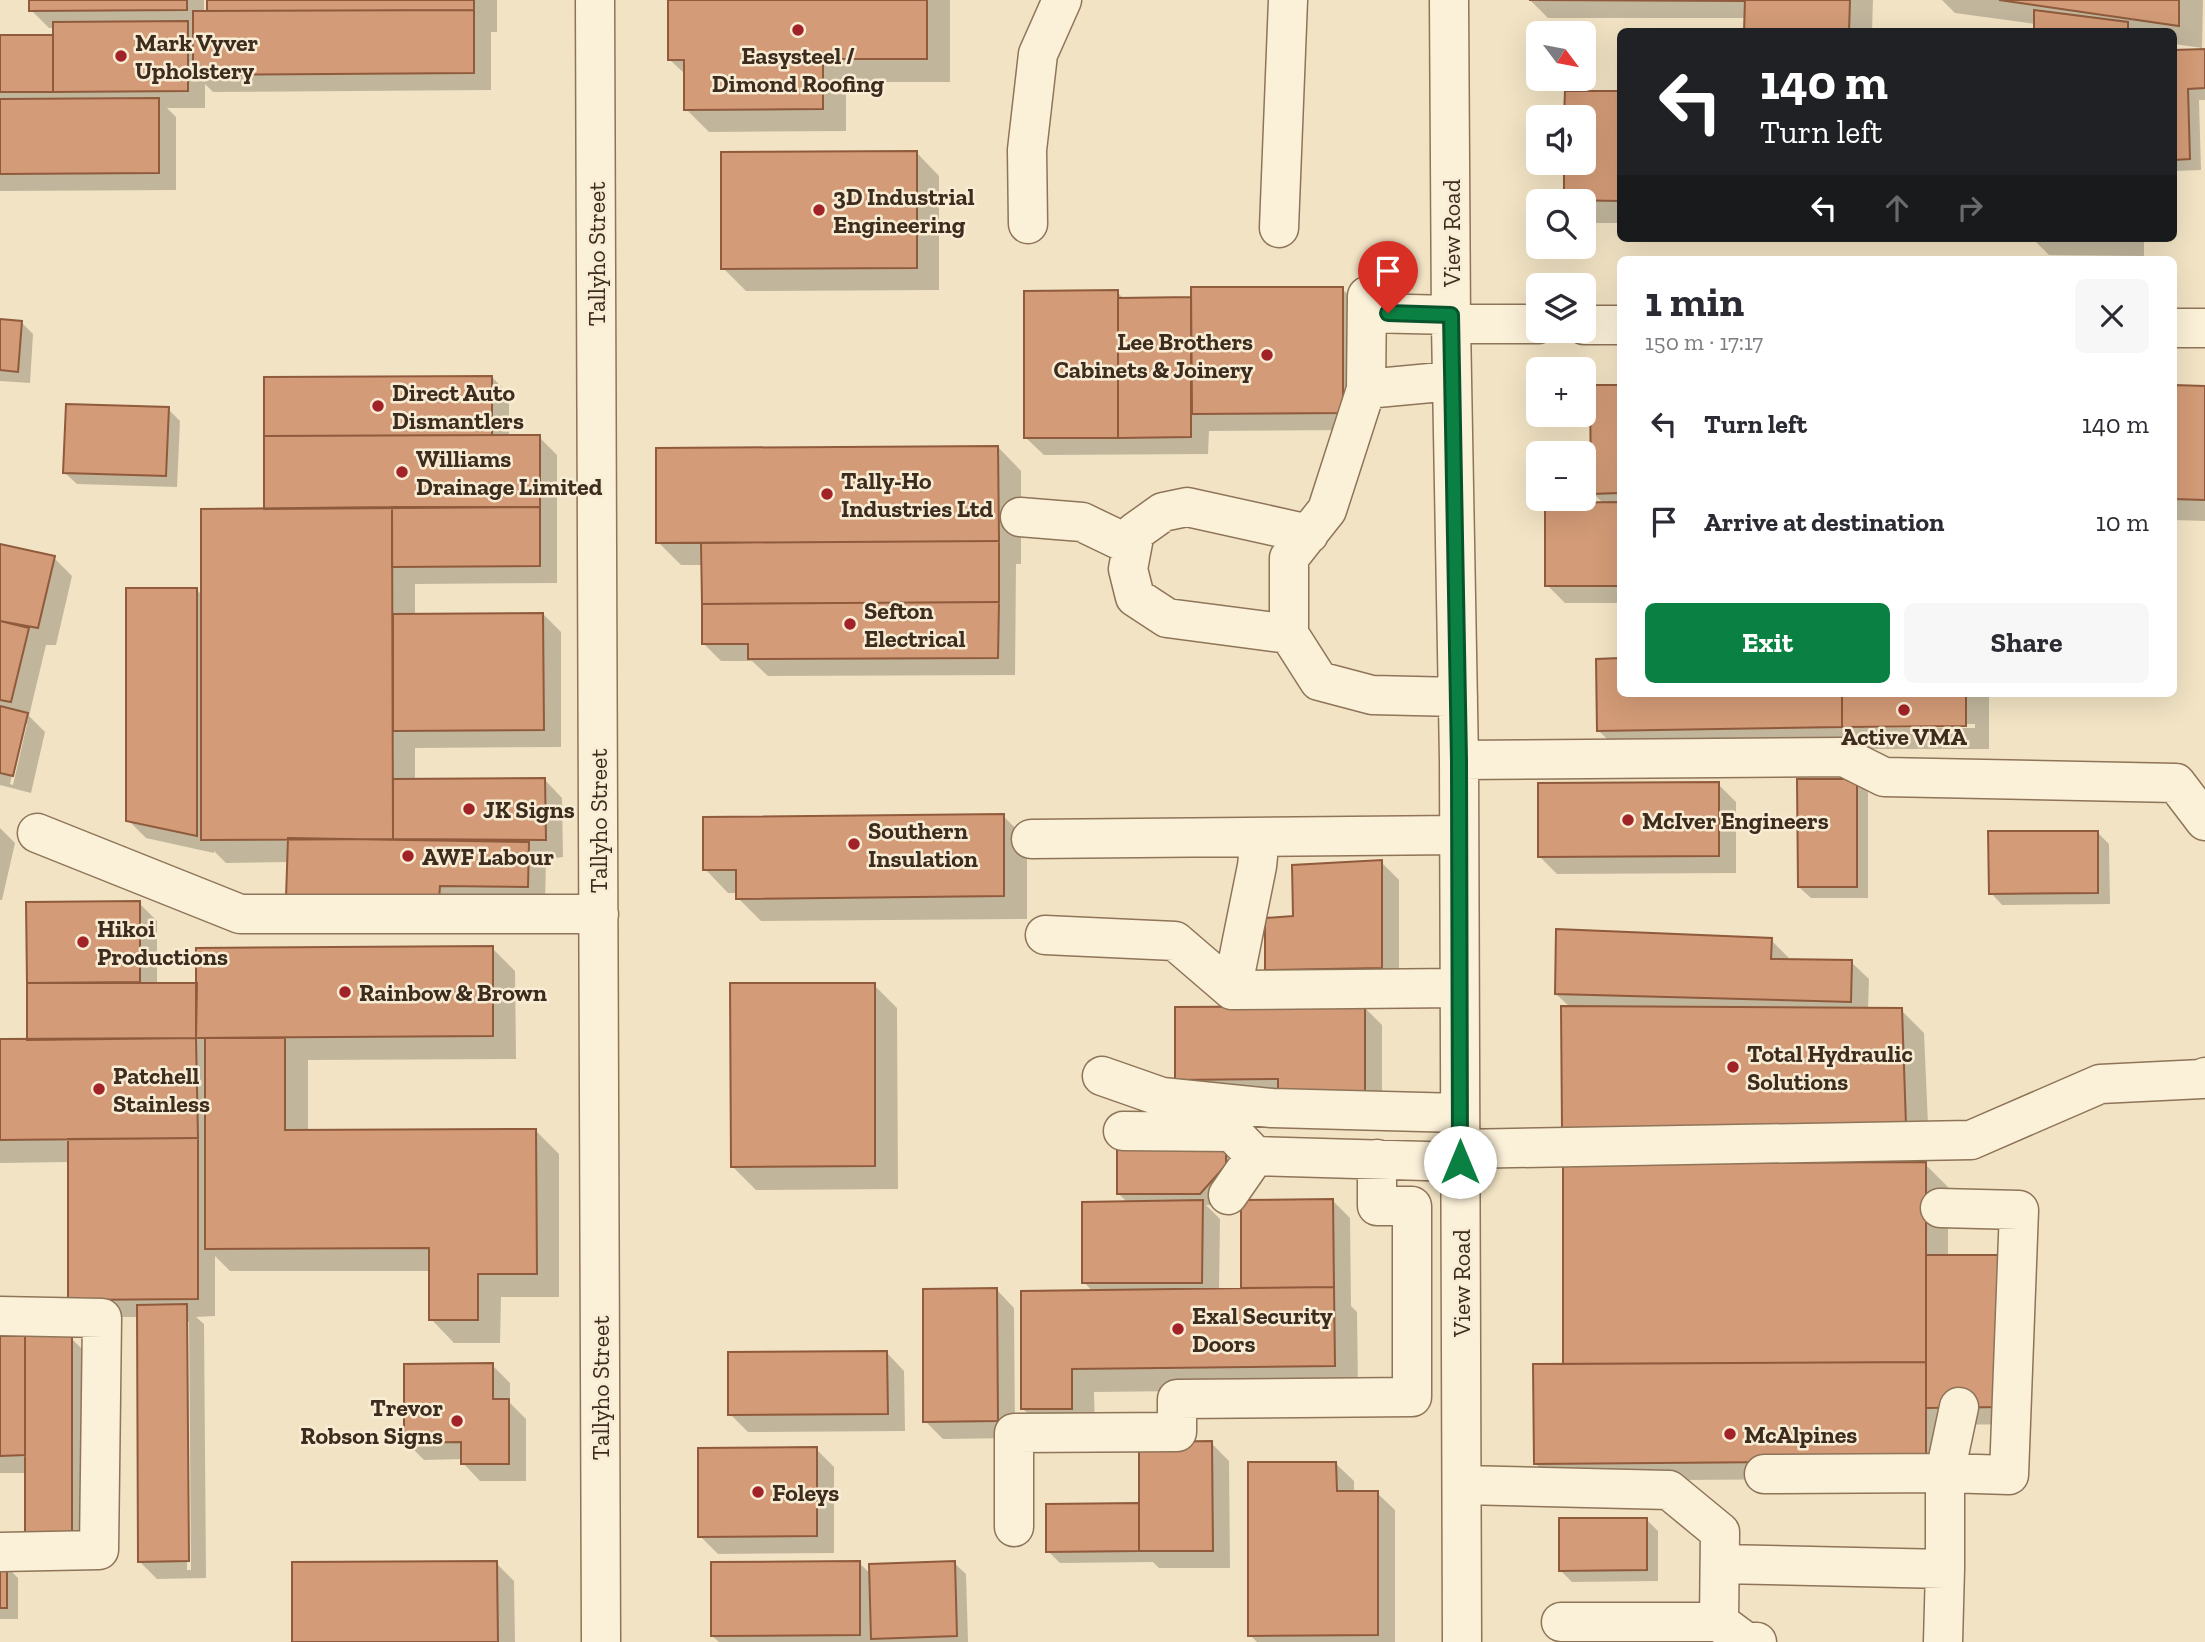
<!DOCTYPE html>
<meta charset="utf-8">
<style>
:root{--surface:#fff;--page:#f7f7f7;--text:#2b2b33;--muted:#7c7c81;--accent:#0b8043}
body{margin:0;font-family:"Zilla Slab",serif;background:var(--page);color:var(--text);height:100vh;display:flex;flex-direction:column;font-size:26px;white-space:nowrap}
*{box-sizing:border-box;margin:0}
p{font-size:23px;color:var(--muted)}
.icon{flex:none;width:38px;height:38px;fill:none;stroke:currentColor;stroke-width:2;stroke-linecap:round;stroke-linejoin:round}
.map{position:relative;flex:1;overflow:hidden}
.details{position:absolute;left:1617px;top:256px;width:560px;height:441px;display:flex;flex-direction:column;background:var(--surface);border-radius:10px;box-shadow:0 7px 28px #0002}
.details>*{flex:none}
.banner{position:absolute;left:1617px;top:28px;width:560px;height:214px;border-radius:10px;box-shadow:0 7px 28px #0002;background:#202124;color:#fff;overflow:hidden}
.needle{width:46px;rotate:122deg}
.fabs{position:absolute;left:1526px;top:21px;display:grid;gap:14px}
.fabs a{display:grid;place-items:center;width:70px;height:70px;border-radius:10px;background:var(--surface);box-shadow:0 7px 28px #0002;font-size:35px}
.pin{position:absolute;display:grid;place-items:center;width:60px;height:60px;color:#fff;margin:-72px -30px;border-radius:50% 50% 50% 0;rotate:-45deg;box-shadow:0 0 7px #0007}
.pin .icon{rotate:45deg}
.me{position:absolute;width:77px;margin:-38px;rotate:0deg;stroke-linejoin:round;filter:drop-shadow(0 0 5px #0008)}
.turn{display:flex;align-items:center;gap:24px;height:147px;padding:0 28px;font-size:32px}
.turn .icon{width:91px;height:91px;stroke-width:2.5}
.turn b{display:block;font-size:49px;line-height:60px}
.lanes{display:flex;align-items:center;height:66px;padding:0 28px;background:#0003;justify-content:center;gap:35px;direction:ltr}
.lanes .off{opacity:.35}
.round{display:grid;place-items:center;flex:none;width:74px;height:74px;border-radius:10px;background:var(--page)}
.head{display:flex;align-items:center;justify-content:space-between;height:119px;padding:0 28px}
h1{font-size:42px;font-weight:800;line-height:52px}
.button{display:flex;gap:14px;margin-top:auto;padding:14px 28px}
.button a{flex:1;height:80px;border-radius:10px;background:var(--accent);color:#fff;font-size:28px;font-weight:800;line-height:80px;text-align:center}
.button a+a{background:var(--page);color:var(--text)}
ul{padding:0;list-style:none}
li{display:flex;align-items:center;gap:21px;height:98px;padding:0 28px}
li div{flex:1}
li b{display:block;font-size:26px}
li em{font-style:normal}
.map>svg:first-child{display:block}
.shadow{fill:#0003;fill-rule:evenodd}
.building{fill:#d39b77;stroke:#8f5b3c;stroke-width:2}
.lines{fill:none;stroke-linecap:round;stroke-linejoin:round}
.minor-casing{stroke:#8e7458;stroke-width:41}
.minor{stroke:#fbf0d8;stroke-width:38}
.route-casing{stroke:#07532c;stroke-width:18}
.route{stroke:#0b8043;stroke-width:12}
.poi-dot{fill:#a22327;stroke:#f8edd4;stroke-width:2.5}
.labels{text-anchor:middle;dominant-baseline:central;stroke-width:5;stroke-linejoin:round;paint-order:stroke}
.poi-label{font-size:24px;font-weight:bold;fill:#3d2c1e;stroke:#f8edd4;text-anchor:start}
.street-label{font-size:24px;fill:#3d2c1e;stroke:#f8edd4}
</style>
<div class="map">
<svg width="2205" height="1642" viewBox="0 0 2205 1642">
<rect width="100%" height="100%" fill="#f2e3c4"/>
<path class="shadow" d="M 31,0 L 204,0 L 204,13 L 209,13 L 209,0 L 497,0 L 497,32 L 491,32 L 491,90 L 213,92 L 205,84 L 205,108 L 167,108 L 176,117 L 176,190 L 0,191 L 0,37 L 55,40 L 55,28 L 49,28 L 31,10 Z
M 670,0 L 950,0 L 950,82 L 846,82 L 846,131 L 709,132 L 686,109 L 686,75 L 670,60 Z
M 1530,0 L 1873,0 L 1872,32 L 1746,32 L 1746,18 L 1548,18 Z
M 1942,0 L 2203,0 L 2202,48 L 2174,44 L 2174,32 L 2035,32 L 2035,24 L 1955,13 Z
M 2174,51 L 2205,51 L 2205,100 L 2199,100 L 2201,170 L 2174,171 Z
M 1566,93 L 1620,93 L 1620,223 L 1589,223 L 1584,218 L 1584,201 L 1566,200 L 1566,163 L 1584,163 L 1584,117 L 1566,117 Z
M 916,152 L 939,176 L 939,290 L 746,291 L 723,268 Z
M 2032,238 L 2144,238 L 2144,256 L 2049,255 Z
M 1342,289 L 1360,306 L 1360,430 L 1209,431 L 1208,454 L 1044,455 L 1026,438 L 1117,292 L 1124,299 L 1193,299 Z
M 0,321 L 21,322 L 33,334 L 30,383 L 0,381 Z
M 492,377 L 509,395 L 509,437 L 539,437 L 557,455 L 557,583 L 415,584 L 415,615 L 543,614 L 561,632 L 561,747 L 415,748 L 415,781 L 545,780 L 562,798 L 563,857 L 546,859 L 545,904 L 457,903 L 289,862 L 226,863 L 214,851 L 214,853 L 146,838 L 128,820 L 196,589 L 203,596 L 266,510 L 266,379 Z
M 1592,387 L 1620,387 L 1620,603 L 1565,603 L 1547,585 L 1604,504 L 1593,493 Z
M 2174,387 L 2205,388 L 2205,521 L 2174,520 Z
M 168,409 L 180,421 L 177,487 L 77,484 L 65,473 Z
M 998,447 L 1021,471 L 1021,564 L 1016,564 L 1015,675 L 768,676 L 752,661 L 721,661 L 703,643 L 703,565 L 681,565 L 658,542 Z
M 0,545 L 54,558 L 72,576 L 56,645 L 46,645 L 29,716 L 45,732 L 31,793 L 0,785 ZM 23,724 L 27,724 L 13,785 L 10,784 Z
M 1620,660 L 1620,693 L 1989,693 L 1989,749 L 1867,749 L 1861,744 L 1616,748 L 1599,731 L 1597,661 ZM 1975,724 L 1975,728 L 1864,728 L 1864,725 Z
M 1856,780 L 1868,792 L 1868,898 L 1811,898 L 1799,887 Z
M 1718,784 L 1736,802 L 1736,873 L 1557,874 L 1539,856 Z
M 1003,816 L 1027,839 L 1027,919 L 761,921 L 738,898 L 738,893 L 728,893 L 705,869 Z
M 0,828 L 15,843 L 2,900 L 0,900 Z
M 2097,832 L 2109,844 L 2110,904 L 2002,905 L 1991,893 Z
M 1381,862 L 1399,880 L 1399,986 L 1285,987 L 1267,970 Z
M 139,903 L 157,921 L 157,984 L 198,984 L 492,948 L 515,971 L 516,1059 L 308,1060 L 308,1132 L 536,1131 L 559,1154 L 559,1297 L 501,1297 L 500,1343 L 454,1343 L 431,1319 L 431,1271 L 230,1271 L 215,1256 L 215,1316 L 196,1317 L 204,1324 L 206,1578 L 157,1579 L 139,1561 L 138,1317 L 88,1317 L 70,1162 L 0,1163 L 0,1041 L 29,1041 L 28,904 ZM 185,1322 L 189,1322 L 191,1570 L 187,1570 Z
M 1771,940 L 1789,958 L 1789,961 L 1851,962 L 1869,979 L 1868,1010 L 1901,1010 L 1924,1033 L 1929,1147 L 1571,1008 L 1556,994 Z
M 874,985 L 897,1008 L 898,1189 L 756,1190 L 733,1167 Z
M 1364,1007 L 1382,1025 L 1382,1114 L 1176,1079 Z
M 1225,1144 L 1237,1156 L 1237,1177 L 1212,1205 L 1206,1205 L 1220,1219 L 1219,1290 L 1242,1290 L 1242,1202 L 1332,1200 L 1350,1218 L 1351,1306 L 1357,1312 L 1358,1389 L 1094,1392 L 1095,1431 L 1046,1432 L 1023,1409 L 1093,1292 L 1084,1282 L 1128,1203 L 1119,1194 Z
M 1925,1164 L 1948,1187 L 1948,1257 L 2019,1424 L 1943,1425 L 1943,1478 L 1553,1481 L 1535,1463 L 1568,1366 Z
M 997,1290 L 1014,1308 L 1015,1438 L 943,1439 L 925,1421 Z
M 0,1338 L 71,1338 L 89,1356 L 89,1553 L 45,1553 L 27,1473 L 0,1473 Z
M 887,1353 L 904,1371 L 905,1431 L 748,1432 L 730,1414 Z
M 492,1365 L 510,1383 L 510,1403 L 526,1419 L 526,1481 L 480,1481 L 463,1463 L 463,1459 L 424,1460 L 406,1442 Z
M 1211,1443 L 1229,1461 L 1230,1568 L 1159,1568 L 1153,1562 L 1060,1563 L 1048,1551 L 1141,1505 Z
M 816,1449 L 834,1467 L 834,1553 L 718,1554 L 700,1536 Z
M 1336,1464 L 1354,1481 L 1354,1493 L 1377,1493 L 1395,1510 L 1395,1642 L 1257,1642 L 1250,1635 Z
M 1646,1519 L 1658,1531 L 1658,1581 L 1572,1582 L 1560,1570 Z
M 496,1563 L 514,1581 L 515,1642 L 294,1642 Z
M 859,1563 L 872,1575 L 954,1563 L 966,1574 L 968,1642 L 719,1642 L 712,1636 Z
M 0,1566 L 6,1566 L 18,1578 L 18,1619 L 0,1619 Z"/>
<path class="building" d="M 29,0 L 187,0 L 187,10 L 29,11 Z
M 207,0 L 474,0 L 474,10 L 207,11 Z
M 668,0 L 927,0 L 927,59 L 823,59 L 823,109 L 684,110 L 684,60 L 668,60 Z
M 1529,0 L 1745,0 L 1745,1 Z
M 1745,0 L 1850,0 L 1849,32 L 1744,32 Z
M 1999,0 L 2179,0 L 2179,26 Z
M 474,10 L 474,73 L 193,75 L 193,11 Z
M 2034,10 L 2128,22 L 2128,32 L 2034,32 Z
M 188,21 L 188,91 L 53,92 L 53,22 Z
M 0,35 L 53,35 L 53,92 L 0,92 Z
M 2205,49 L 2205,88 L 2188,89 L 2190,159 L 2174,160 L 2174,50 Z
M 1565,91 L 1620,91 L 1620,201 L 1564,200 L 1564,163 L 1584,163 L 1584,117 L 1564,117 Z
M 159,98 L 159,173 L 0,174 L 0,99 Z
M 917,151 L 917,268 L 721,269 L 721,152 Z
M 1191,287 L 1343,287 L 1343,413 L 1192,414 Z
M 1118,290 L 1118,438 L 1024,438 L 1024,291 Z
M 1191,297 L 1191,437 L 1118,438 L 1118,298 Z
M 0,319 L 22,321 L 18,372 L 0,370 Z
M 492,376 L 492,435 L 264,436 L 264,377 Z
M 1590,385 L 1620,385 L 1620,493 L 1591,494 Z
M 2174,385 L 2205,386 L 2205,500 L 2174,499 Z
M 66,404 L 169,407 L 166,476 L 63,473 Z
M 540,435 L 540,507 L 264,509 L 264,436 Z
M 998,446 L 999,541 L 656,543 L 656,448 Z
M 1620,502 L 1620,586 L 1545,586 L 1545,503 Z
M 392,507 L 540,507 L 540,566 L 392,567 Z
M 392,507 L 393,839 L 201,840 L 201,509 Z
M 999,541 L 999,602 L 702,604 L 701,543 Z
M 0,544 L 55,556 L 38,628 L 0,621 Z
M 126,588 L 197,588 L 197,836 L 126,821 Z
M 999,602 L 998,658 L 748,659 L 748,644 L 702,644 L 702,604 Z
M 543,613 L 544,730 L 393,731 L 393,614 Z
M 0,621 L 29,628 L 11,702 L 0,700 Z
M 1620,658 L 1620,693 L 1842,693 L 1842,727 L 1597,731 L 1596,659 Z
M 1842,693 L 1966,693 L 1966,726 L 1842,727 Z
M 0,706 L 28,713 L 13,776 L 0,773 Z
M 545,778 L 546,840 L 393,839 L 393,779 Z
M 1797,779 L 1857,779 L 1857,887 L 1798,887 Z
M 1719,782 L 1719,856 L 1538,857 L 1538,783 Z
M 1004,814 L 1004,896 L 736,899 L 736,870 L 703,870 L 703,817 Z
M 1988,831 L 2098,831 L 2098,893 L 1989,894 Z
M 288,838 L 529,842 L 528,887 L 440,886 L 439,900 L 286,898 Z
M 1382,860 L 1382,968 L 1265,970 L 1265,918 L 1293,916 L 1292,865 Z
M 140,901 L 140,982 L 27,983 L 26,902 Z
M 1556,929 L 1772,938 L 1771,959 L 1852,960 L 1851,1002 L 1555,994 Z
M 493,946 L 493,1036 L 196,1038 L 196,948 Z
M 27,983 L 197,983 L 196,1038 L 27,1040 Z
M 730,983 L 875,983 L 875,1166 L 731,1167 Z
M 1365,1006 L 1365,1096 L 1278,1097 L 1278,1079 L 1175,1080 L 1175,1007 Z
M 1561,1006 L 1902,1008 L 1906,1125 L 1562,1128 Z
M 196,1038 L 198,1138 L 0,1140 L 0,1039 Z
M 205,1038 L 285,1038 L 285,1130 L 536,1129 L 537,1274 L 478,1274 L 478,1320 L 429,1320 L 429,1248 L 205,1249 Z
M 198,1138 L 198,1299 L 68,1300 L 68,1139 Z
M 1117,1142 L 1226,1143 L 1226,1165 L 1200,1194 L 1117,1194 Z
M 1926,1162 L 1926,1362 L 1563,1364 L 1563,1164 Z
M 1333,1199 L 1334,1287 L 1241,1288 L 1241,1200 Z
M 1203,1200 L 1202,1283 L 1082,1283 L 1082,1202 Z
M 1926,1255 L 2002,1255 L 2002,1407 L 1926,1408 Z
M 1334,1287 L 1335,1366 L 1072,1369 L 1072,1409 L 1021,1409 L 1021,1291 Z
M 997,1288 L 998,1421 L 923,1422 L 923,1289 Z
M 187,1304 L 189,1561 L 138,1562 L 137,1305 Z
M 0,1336 L 25,1336 L 25,1455 L 0,1456 Z
M 25,1336 L 72,1336 L 72,1536 L 25,1536 Z
M 887,1351 L 888,1414 L 728,1415 L 728,1352 Z
M 1926,1362 L 1926,1461 L 1534,1464 L 1533,1364 Z
M 493,1363 L 493,1399 L 509,1399 L 509,1464 L 461,1464 L 461,1442 L 404,1443 L 404,1364 Z
M 1212,1441 L 1213,1551 L 1139,1551 L 1139,1442 Z
M 817,1447 L 817,1536 L 698,1537 L 698,1448 Z
M 1248,1462 L 1336,1462 L 1337,1491 L 1378,1491 L 1378,1635 L 1248,1636 Z
M 1139,1503 L 1139,1551 L 1046,1552 L 1046,1504 Z
M 1559,1518 L 1647,1518 L 1647,1570 L 1559,1571 Z
M 497,1561 L 498,1642 L 292,1642 L 292,1562 Z
M 860,1561 L 860,1635 L 711,1636 L 711,1562 Z
M 955,1561 L 957,1636 L 871,1639 L 869,1564 Z
M 0,1564 L 7,1564 L 7,1608 L 0,1608 Z"/>
<g class="lines">
<g class="minor-casing">
<path id="minor" d="M 595,0 L 601,1642
M 1449,0 L 1451,324 L 1459,760 L 1462,1642
M 1028,224 L 1027,150 L 1038,54 L 1062,0
M 1279,228 L 1288,0
M 1367,313 L 1451,315
M 1451,324 L 1538,324
M 1584,325 L 1620,325
M 2174,328 L 2205,328
M 1452,381 L 1366,389 L 1327,510 L 1289,558 L 1289,634 L 1319,681 L 1372,695 L 1458,697
M 1366,389 L 1367,296
M 1020,517 L 1082,522 L 1132,546
M 1289,634 L 1167,618 L 1135,597 L 1128,569 L 1135,532 L 1163,512 L 1187,507 L 1309,534
M 1459,760 L 1844,757 L 1884,777 L 2176,783 L 2205,821
M 37,833 L 240,914 L 599,914
M 1031,839 L 1459,835
M 1045,935 L 1175,941 L 1232,990 L 1459,988
M 1232,990 L 1257,866 L 1260,837
M 1102,1076 L 1162,1097 L 1272,1108 L 1460,1113
M 1123,1131 L 1232,1132 L 1255,1156
M 1460,1149 L 1971,1140 L 2100,1084 L 2202,1079 L 2205,1077
M 1228,1195 L 1255,1156 L 1460,1162
M 1940,1208 L 2019,1210 L 2009,1475 L 1945,1473 L 1959,1407
M 0,1316 L 102,1318 L 99,1550 L 0,1552
M 1764,1474 L 1945,1473 L 1945,1569
M 1462,1485 L 1669,1490 L 1720,1532 L 1719,1622 L 1561,1622
M 1014,1527 L 1014,1433 L 1177,1432 L 1177,1399 L 1412,1397 L 1412,1206 L 1377,1206 L 1377,1159
M 1720,1564 L 1945,1569 L 1943,1642
M 1719,1622 L 1746,1642 L 1757,1642"/>
</g>
<use href="#minor" class="minor"/>
</g>
<g class="lines">
<g class="route-casing">
<path id="route" d="M 1388,313 L 1451,315 L 1459,760 L 1460,1162"/>
</g>
<use href="#route" class="route"/>
</g>
<g class="poi-dot">
<circle cx="798" cy="30" r="7"/>
<circle cx="121" cy="56" r="7"/>
<circle cx="819" cy="210" r="7"/>
<circle cx="1267" cy="355" r="7"/>
<circle cx="378" cy="406" r="7"/>
<circle cx="402" cy="472" r="7"/>
<circle cx="827" cy="494" r="7"/>
<circle cx="850" cy="624" r="7"/>
<circle cx="1904" cy="710" r="7"/>
<circle cx="469" cy="809" r="7"/>
<circle cx="1628" cy="820" r="7"/>
<circle cx="854" cy="844" r="7"/>
<circle cx="408" cy="856" r="7"/>
<circle cx="83" cy="942" r="7"/>
<circle cx="345" cy="992" r="7"/>
<circle cx="1733" cy="1067" r="7"/>
<circle cx="99" cy="1089" r="7"/>
<circle cx="1178" cy="1329" r="7"/>
<circle cx="457" cy="1421" r="7"/>
<circle cx="1730" cy="1434" r="7"/>
<circle cx="758" cy="1492" r="7"/>
</g>
<g class="labels">
<g class="poi-label">
<text x="135" y="42">Mark Vyver<tspan x="135" dy="28">Upholstery</tspan></text>
<text x="798" y="55" text-anchor="middle">Easysteel /<tspan x="798" dy="28">Dimond Roofing</tspan></text>
<text x="833" y="196">3D Industrial<tspan x="833" dy="28">Engineering</tspan></text>
<text x="1253" y="341" text-anchor="end">Lee Brothers<tspan x="1253" dy="28">Cabinets &amp; Joinery</tspan></text>
<text x="392" y="392">Direct Auto<tspan x="392" dy="28">Dismantlers</tspan></text>
<text x="416" y="458">Williams<tspan x="416" dy="28">Drainage Limited</tspan></text>
<text x="841" y="480">Tally-Ho<tspan x="841" dy="28">Industries Ltd</tspan></text>
<text x="864" y="610">Sefton<tspan x="864" dy="28">Electrical</tspan></text>
<text x="1904" y="736" text-anchor="middle">Active VMA</text>
<text x="483" y="809">JK Signs</text>
<text x="1642" y="820">McIver Engineers</text>
<text x="868" y="830">Southern<tspan x="868" dy="28">Insulation</tspan></text>
<text x="422" y="856">AWF Labour</text>
<text x="97" y="928">Hikoi<tspan x="97" dy="28">Productions</tspan></text>
<text x="359" y="992">Rainbow &amp; Brown</text>
<text x="1747" y="1053">Total Hydraulic<tspan x="1747" dy="28">Solutions</tspan></text>
<text x="113" y="1075">Patchell<tspan x="113" dy="28">Stainless</tspan></text>
<text x="1192" y="1315">Exal Security<tspan x="1192" dy="28">Doors</tspan></text>
<text x="443" y="1407" text-anchor="end">Trevor<tspan x="443" dy="28">Robson Signs</tspan></text>
<text x="1744" y="1434">McAlpines</text>
<text x="772" y="1492">Foleys</text>
</g>
<g class="street-label">
<text transform="translate(1451 233) rotate(-90)">View Road</text>
<text transform="translate(596 254) rotate(-90)">Tallyho Street</text>
<text transform="translate(598 821) rotate(-90)">Tallyho Street</text>
<text transform="translate(1461 1283) rotate(-90)">View Road</text>
<text transform="translate(600 1388) rotate(-90)">Tallyho Street</text>
</g>
</g>
</svg>
<div class="fabs">
<a><svg class="needle" viewBox="-14 -14 28 28"><path d="M0-13l5 13h-10z" fill="#e53935"/><path d="M0 13l5-13h-10z" fill="#7c7c81"/></svg></a>
<a><svg class="icon" aria-label="sound" viewBox="0 0 24 24"><path d="M4 9h4l5-4v14l-5-4H4zM17 9q2 3 0 6"/></svg></a>
<a><svg class="icon" aria-label="search" viewBox="0 0 24 24"><circle cx="10" cy="10" r="6"/><path d="M15 15l6 6"/></svg></a>
<a><svg class="icon" aria-label="layers" viewBox="0 0 24 24"><path d="M12 4l9 5-9 5-9-5zM3 14l9 5 9-5"/></svg></a>
<a>+</a>
<a>−</a>
</div>
<div class="pin" style="left:1388px;top:313px;background:#d93025"><svg class="icon" aria-label="arrive" viewBox="0 0 24 24"><path d="M6 21V4h12l-3 4 3 4H6"/></svg></div>
<svg class="me" style="left:1460px;top:1162px" viewBox="-20 -20 40 40"><circle r="19" fill="#fff"/><path d="M0-13L10 11 0 6-10 11z" fill="#0b8043"/></svg>
<div class="banner">
<div class="turn"><svg class="icon" aria-label="left" viewBox="0 0 24 24"><path d="M17 20v-9H6M10 6l-5 5 5 5"/></svg><div><b>140 m</b>Turn left</div></div>
<div class="lanes"><svg class="icon" aria-label="left" viewBox="0 0 24 24"><path d="M17 20v-9H6M10 6l-5 5 5 5"/></svg><svg class="icon off" aria-label="ahead" viewBox="0 0 24 24"><path d="M12 20V5M6 11l6-6 6 6"/></svg><svg class="icon off" aria-label="right" viewBox="0 0 24 24"><path d="M7 20v-9h11M14 6l5 5-5 5"/></svg></div>
</div>
<section class="details">
<div class="head"><div><h1>1 min</h1><p>150 m · 17:17</p></div><a class="round"><svg class="icon" aria-label="close" viewBox="0 0 24 24"><path d="M6 6l12 12M18 6L6 18"/></svg></a></div>
<ul>
<li><svg class="icon" aria-label="left" viewBox="0 0 24 24"><path d="M17 20v-9H6M10 6l-5 5 5 5"/></svg><div><b>Turn left</b></div><em>140 m</em></li>
<li><svg class="icon" aria-label="arrive" viewBox="0 0 24 24"><path d="M6 21V4h12l-3 4 3 4H6"/></svg><div><b>Arrive at destination</b></div><em>10 m</em></li>
</ul>
<div class="button"><a>Exit</a><a>Share</a></div>
</section>
</div>
